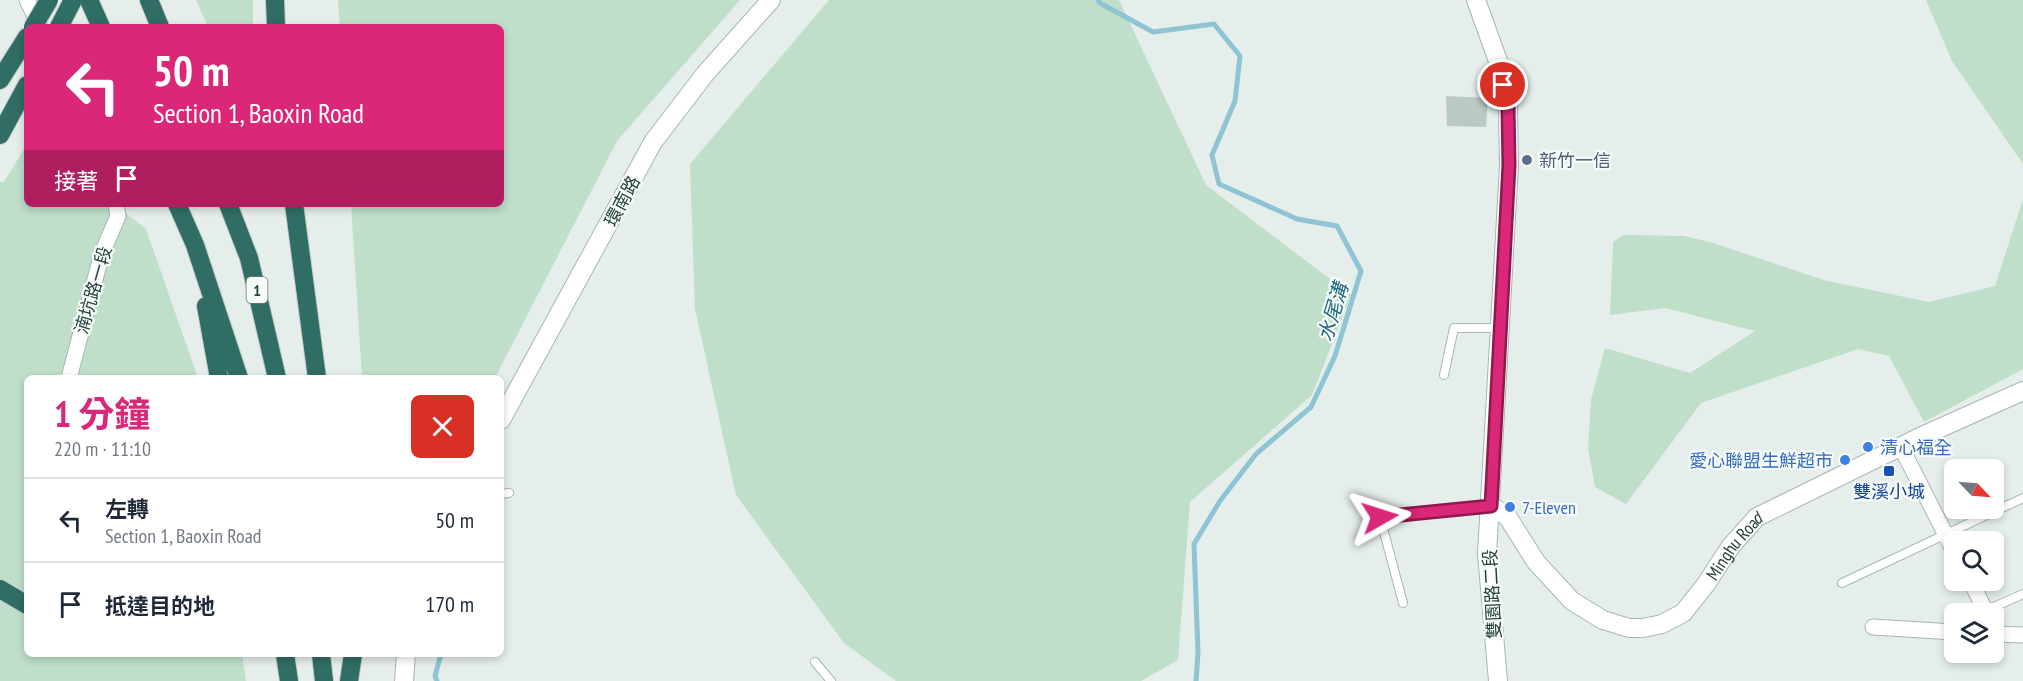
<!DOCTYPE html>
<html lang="zh-TW">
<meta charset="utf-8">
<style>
:root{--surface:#fff;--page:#f6f6f7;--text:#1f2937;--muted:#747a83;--line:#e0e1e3;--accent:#db2777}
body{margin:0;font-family:"PT Sans Narrow","Noto Sans TC",sans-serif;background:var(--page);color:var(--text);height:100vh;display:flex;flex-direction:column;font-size:22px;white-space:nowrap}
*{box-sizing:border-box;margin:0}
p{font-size:20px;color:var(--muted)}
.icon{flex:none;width:33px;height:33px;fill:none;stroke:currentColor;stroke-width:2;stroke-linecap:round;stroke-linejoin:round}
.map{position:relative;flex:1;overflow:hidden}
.sheet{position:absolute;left:24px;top:375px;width:480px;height:282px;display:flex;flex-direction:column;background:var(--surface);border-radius:9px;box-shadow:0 3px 9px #0003}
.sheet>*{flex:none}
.guide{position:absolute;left:24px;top:24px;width:480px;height:183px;border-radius:9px;box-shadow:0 3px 9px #0003;background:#db2777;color:#fff;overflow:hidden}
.needle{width:39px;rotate:115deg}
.fabs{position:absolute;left:1944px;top:459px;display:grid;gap:12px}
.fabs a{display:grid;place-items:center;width:60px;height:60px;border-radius:9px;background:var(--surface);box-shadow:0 3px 9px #0003;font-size:30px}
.pin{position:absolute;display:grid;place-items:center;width:51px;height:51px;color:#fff;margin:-26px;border:3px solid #fff;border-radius:50%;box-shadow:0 2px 6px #0007}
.me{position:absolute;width:66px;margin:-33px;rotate:84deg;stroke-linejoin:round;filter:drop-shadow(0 0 4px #0008)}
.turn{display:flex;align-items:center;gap:21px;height:126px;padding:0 30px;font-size:27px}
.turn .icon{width:78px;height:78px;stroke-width:2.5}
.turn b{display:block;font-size:42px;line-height:51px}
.then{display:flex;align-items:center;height:57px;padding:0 30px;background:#0003;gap:12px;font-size:22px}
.round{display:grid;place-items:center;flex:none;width:63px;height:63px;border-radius:9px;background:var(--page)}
.summary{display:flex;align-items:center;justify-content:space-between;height:102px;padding:0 30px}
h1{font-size:36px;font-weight:700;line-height:45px;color:var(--accent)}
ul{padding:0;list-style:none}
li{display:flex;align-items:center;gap:18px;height:84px;padding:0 30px;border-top:2px solid var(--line)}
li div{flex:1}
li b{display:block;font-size:22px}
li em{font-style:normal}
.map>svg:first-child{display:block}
.green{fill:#bfdfca}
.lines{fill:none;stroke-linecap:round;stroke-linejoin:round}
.stream{stroke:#8ec4d3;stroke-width:5}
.building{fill:#bbc9c4}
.service-casing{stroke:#a7b7b3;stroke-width:10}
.minor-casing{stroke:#a7b7b3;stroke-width:17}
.tertiary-casing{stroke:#a7b7b3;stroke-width:20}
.motorway-casing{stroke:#c2cac8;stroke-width:20}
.service{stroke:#fff;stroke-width:8}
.minor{stroke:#fff;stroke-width:15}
.tertiary{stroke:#fff;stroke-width:18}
.motorway{stroke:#306d65;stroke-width:18}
.motorway-bridge-casing{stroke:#c2cac8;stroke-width:20;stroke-linecap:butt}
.motorway-bridge{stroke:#306d65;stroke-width:18}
.route-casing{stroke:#8e194d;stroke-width:15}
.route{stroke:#db2777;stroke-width:10}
.service-dot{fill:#5c6f8a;stroke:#f6fbf9;stroke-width:2}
.shop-dot{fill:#3f7fe0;stroke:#f6fbf9;stroke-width:2}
.transit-dot{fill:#1a4fb4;stroke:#f6fbf9;stroke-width:2}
.labels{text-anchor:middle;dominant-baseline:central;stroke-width:4.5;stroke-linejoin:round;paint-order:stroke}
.shield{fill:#f6fbf9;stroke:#637974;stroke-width:1.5}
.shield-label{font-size:16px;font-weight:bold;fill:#24413b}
.service-label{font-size:18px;fill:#4e5e75;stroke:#f6fbf9;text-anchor:start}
.street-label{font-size:18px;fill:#24413b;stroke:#f6fbf9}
.shop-label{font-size:18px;fill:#366cbe;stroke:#f6fbf9;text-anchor:start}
.transit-label{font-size:18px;fill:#164399;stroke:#f6fbf9}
.water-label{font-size:20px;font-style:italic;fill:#1d677e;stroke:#f6fbf9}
</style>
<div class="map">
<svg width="2023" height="681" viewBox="0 0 2023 681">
<rect width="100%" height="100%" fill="#e5eeeb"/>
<path class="green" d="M 196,0 L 253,0 L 253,27 L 208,27 Z
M 338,0 L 740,0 L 617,141 L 495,378 L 362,378 L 351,204 L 501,204 L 501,27 L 340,27 Z
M 829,0 L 1119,0 L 1206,185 L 1351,295 L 1312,395 L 1190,502 L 1178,660 L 1141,681 L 896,681 L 844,643 L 736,495 L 695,309 L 690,164 Z
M 1926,0 L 2023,0 L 2023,164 L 1952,61 Z
M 27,144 L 27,204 L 114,204 L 146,229 L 198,378 L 27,378 L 27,654 L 242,654 L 246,681 L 0,681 L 0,182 L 4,182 Z
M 2023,199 L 2023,369 L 1924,422 L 1889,356 L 1858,349 L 1701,403 L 1626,504 L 1595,487 L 1588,448 L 1591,400 L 1605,348 L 1690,373 L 1755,331 L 1665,308 L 1610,315 L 1613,242 L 1624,235 L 1684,236 L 1710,242 L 1823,280 L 1929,302 L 1995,286 Z"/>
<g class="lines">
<path class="stream" d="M 1098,0 L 1100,3 L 1153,32 L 1214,24 L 1240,56 L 1235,101 L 1212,155 L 1219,184 L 1297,219 L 1337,226 L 1361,271 L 1335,356 L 1311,407 L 1256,454 L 1220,501 L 1194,544 L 1198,653 L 1196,681
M 437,681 L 435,676 L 441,654"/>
</g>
<path class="building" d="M 1446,96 L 1488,98 L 1486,127 L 1447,126 Z"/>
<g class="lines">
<g class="service-casing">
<path id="service" d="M 1444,375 L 1454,328 L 1499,328
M 501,494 L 509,493
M 1842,583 L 2023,498
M 1403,603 L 1380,517 L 1489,506
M 1985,611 L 2023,594
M 815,662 L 831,681"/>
</g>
<g class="minor-casing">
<path id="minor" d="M 27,0 L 40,27
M 69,378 L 102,253 L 118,216 L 116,204
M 1901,447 L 1954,551
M 1970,580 L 1987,614
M 1873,627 L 1954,632
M 1994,634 L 2023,635"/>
</g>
<g class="tertiary-casing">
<g id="tertiary">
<path d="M 1476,0 L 1498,61 L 1508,108 L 1509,165 L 1487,554 L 1498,681"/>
<path d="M 501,420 L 653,142 L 705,74 L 771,0"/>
<path id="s1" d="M 1491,506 L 1507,516 L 1536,562 L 1572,601 L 1603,620 L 1629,628 L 1643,628 L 1662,624 L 1683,613 L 1706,584 L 1731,546 L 1757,517 L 1920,437 L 2023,391"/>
<path d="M 404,681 L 406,654"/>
</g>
</g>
<g class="motorway-casing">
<path id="motorway" d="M 89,0 L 101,27
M 149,0 L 160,27
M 275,0 L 276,27
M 59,27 L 73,0
M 0,80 L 27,37
M 0,135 L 27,85
M 177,204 L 195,245 L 239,378
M 228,204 L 249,258 L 277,378
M 294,204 L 317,378
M 206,306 L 219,378
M 0,589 L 27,605
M 285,654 L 289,681
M 321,654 L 324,681
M 349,681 L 353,654"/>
</g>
<use href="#service" class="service"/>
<use href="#minor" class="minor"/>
<use href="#tertiary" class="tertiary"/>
<use href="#motorway" class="motorway"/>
<g class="motorway-bridge-casing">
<path id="motorway-bridge" d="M 33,27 L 49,0"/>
</g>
<use href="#motorway-bridge" class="motorway-bridge"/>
</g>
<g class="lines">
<g class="route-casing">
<path id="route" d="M 1380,517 L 1491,506 L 1509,165 L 1508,108 L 1503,85"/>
</g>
<use href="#route" class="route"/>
</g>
<circle class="service-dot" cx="1527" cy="160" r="6"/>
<g class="shop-dot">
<circle cx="1868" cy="447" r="6"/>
<circle cx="1845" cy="460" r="6"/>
<circle cx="1510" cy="507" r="6"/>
</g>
<rect class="transit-dot" x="1883" y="465" width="12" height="12" rx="3"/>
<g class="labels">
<rect class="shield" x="246.5" y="277" width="21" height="26" rx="4.5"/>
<g class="shield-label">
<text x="257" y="290">1</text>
</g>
<g class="service-label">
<text x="1539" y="160">新竹一信</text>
</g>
<g class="street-label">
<text transform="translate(622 201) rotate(-62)">環南路</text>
<text transform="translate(93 290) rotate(-74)">湳坑路一段</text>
<text stroke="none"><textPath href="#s1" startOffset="332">Minghu Road</textPath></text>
<text transform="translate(1492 594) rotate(-93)">雙園路二段</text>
</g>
<g class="shop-label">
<text x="1880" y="447">清心福全</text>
<text x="1833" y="460" text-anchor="end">愛心聯盟生鮮超市</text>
<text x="1522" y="507">7-Eleven</text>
</g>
<g class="transit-label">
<text x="1889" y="491">雙溪小城</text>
</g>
<g class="water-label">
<text transform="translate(1333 312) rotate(-73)">水尾溝</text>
</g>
</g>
</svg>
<div class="fabs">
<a><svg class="needle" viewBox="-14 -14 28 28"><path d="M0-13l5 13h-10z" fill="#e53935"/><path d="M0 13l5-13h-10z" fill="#747a83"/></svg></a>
<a><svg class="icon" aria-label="search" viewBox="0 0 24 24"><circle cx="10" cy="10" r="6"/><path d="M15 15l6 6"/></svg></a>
<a><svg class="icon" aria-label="layers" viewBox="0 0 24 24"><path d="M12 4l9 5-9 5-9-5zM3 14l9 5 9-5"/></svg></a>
</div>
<div class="pin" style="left:1503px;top:85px;background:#d93025"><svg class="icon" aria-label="arrive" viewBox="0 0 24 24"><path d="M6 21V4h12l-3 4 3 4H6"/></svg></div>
<svg class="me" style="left:1380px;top:517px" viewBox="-20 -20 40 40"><path d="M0-17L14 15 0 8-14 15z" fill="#db2777" stroke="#fff" stroke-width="4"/></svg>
<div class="guide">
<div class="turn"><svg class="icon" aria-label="left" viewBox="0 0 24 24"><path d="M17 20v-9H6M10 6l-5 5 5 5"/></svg><div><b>50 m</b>Section 1, Baoxin Road</div></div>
<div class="then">接著<svg class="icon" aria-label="arrive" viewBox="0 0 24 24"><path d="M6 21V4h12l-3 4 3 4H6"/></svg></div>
</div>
<section class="sheet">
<div class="summary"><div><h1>1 分鐘</h1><p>220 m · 11:10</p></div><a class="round" style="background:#d93025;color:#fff"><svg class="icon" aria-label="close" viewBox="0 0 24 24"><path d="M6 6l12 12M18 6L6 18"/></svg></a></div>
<ul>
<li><svg class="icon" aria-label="left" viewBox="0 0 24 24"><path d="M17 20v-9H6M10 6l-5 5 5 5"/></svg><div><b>左轉</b><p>Section 1, Baoxin Road</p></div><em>50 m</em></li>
<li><svg class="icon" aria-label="arrive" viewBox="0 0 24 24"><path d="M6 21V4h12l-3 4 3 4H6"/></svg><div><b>抵達目的地</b></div><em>170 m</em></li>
</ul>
</section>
</div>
